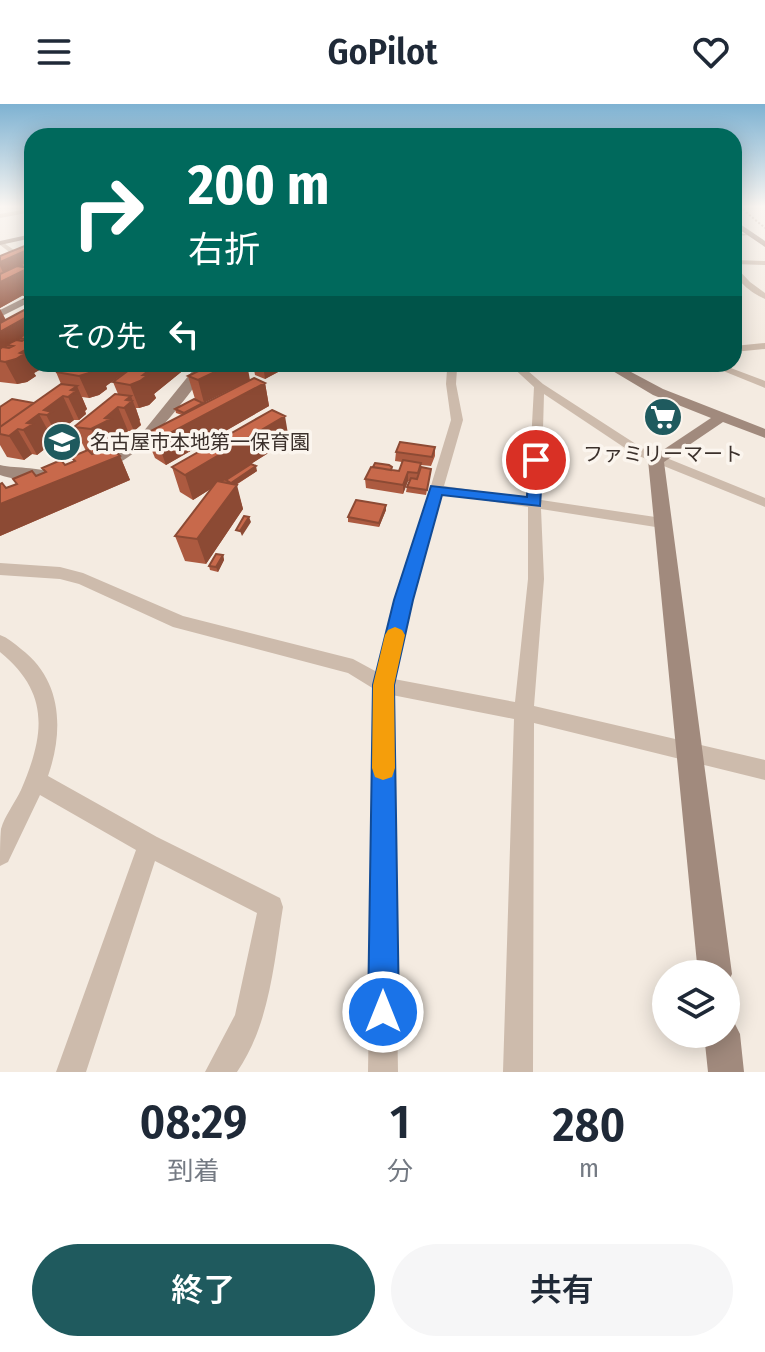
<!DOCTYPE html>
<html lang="ja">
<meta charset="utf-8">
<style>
:root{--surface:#fff;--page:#f6f6f7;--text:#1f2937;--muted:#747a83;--accent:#1f5a5e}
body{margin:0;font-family:"Fira Sans Condensed","Noto Sans JP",sans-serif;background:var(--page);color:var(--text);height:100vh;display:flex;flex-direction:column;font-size:30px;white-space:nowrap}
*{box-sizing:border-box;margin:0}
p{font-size:26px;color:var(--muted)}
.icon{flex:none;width:44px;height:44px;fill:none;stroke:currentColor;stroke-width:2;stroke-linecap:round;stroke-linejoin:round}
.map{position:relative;height:968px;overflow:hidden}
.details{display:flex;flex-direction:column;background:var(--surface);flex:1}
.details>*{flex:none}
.guide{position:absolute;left:24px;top:24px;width:718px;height:244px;border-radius:24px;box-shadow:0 4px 20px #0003;background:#00695c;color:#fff;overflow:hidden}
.buttons{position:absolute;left:652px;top:856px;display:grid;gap:16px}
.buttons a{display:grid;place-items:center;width:88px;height:88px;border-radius:50%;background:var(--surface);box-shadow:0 4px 20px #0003;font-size:40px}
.pin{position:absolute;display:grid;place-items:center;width:68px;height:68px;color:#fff;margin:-34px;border:4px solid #fff;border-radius:50%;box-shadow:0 2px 8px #0007}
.me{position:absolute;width:88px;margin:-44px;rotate:0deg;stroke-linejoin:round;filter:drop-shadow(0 0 6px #0008)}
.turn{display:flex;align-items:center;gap:28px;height:168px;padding:0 32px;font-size:36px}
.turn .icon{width:104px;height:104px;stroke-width:2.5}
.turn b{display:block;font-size:56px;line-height:68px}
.then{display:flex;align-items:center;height:76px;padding:0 32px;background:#0003;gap:16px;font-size:30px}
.eta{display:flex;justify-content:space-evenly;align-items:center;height:136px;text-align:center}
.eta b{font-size:48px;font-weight:600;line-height:56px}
.cta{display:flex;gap:16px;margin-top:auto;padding:16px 32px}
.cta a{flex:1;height:92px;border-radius:48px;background:var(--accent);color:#fff;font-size:32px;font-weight:600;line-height:92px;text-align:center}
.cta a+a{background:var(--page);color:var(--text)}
header{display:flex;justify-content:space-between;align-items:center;height:104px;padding:0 32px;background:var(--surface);font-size:36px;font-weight:600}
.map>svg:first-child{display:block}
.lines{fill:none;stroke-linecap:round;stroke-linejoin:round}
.path{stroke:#b9a596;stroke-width:2;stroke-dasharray:2 2;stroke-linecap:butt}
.street{fill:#cdbbac;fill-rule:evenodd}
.secondary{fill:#a18a7d;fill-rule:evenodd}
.wall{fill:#ac5a40}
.shaded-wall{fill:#8c4a34}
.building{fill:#c8694b;stroke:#8c4a34;stroke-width:2}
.route{fill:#1a73e8;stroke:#114b97;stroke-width:2}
.slow{fill:#f59e0b}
.labels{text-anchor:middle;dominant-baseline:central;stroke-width:7;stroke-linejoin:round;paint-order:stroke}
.far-poi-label{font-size:20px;fill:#3b302b;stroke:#fbf5ee;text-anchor:start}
</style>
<header><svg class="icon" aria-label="menu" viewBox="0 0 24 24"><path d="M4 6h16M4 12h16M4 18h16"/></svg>GoPilot<svg class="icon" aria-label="heart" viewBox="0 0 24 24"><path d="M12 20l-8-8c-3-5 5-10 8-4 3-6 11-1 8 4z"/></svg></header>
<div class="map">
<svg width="765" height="968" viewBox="0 0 765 968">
<rect width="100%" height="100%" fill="#f4ebe1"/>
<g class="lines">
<path class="path" d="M 740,103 L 765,124"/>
<path class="street" d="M 32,104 L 32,108 L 0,114 L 0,110 Z
M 734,128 L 751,131 L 734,132 Z
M 1,137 L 14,146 L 13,164 L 0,172 L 0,167 L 5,163 L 8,147 L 0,141 Z
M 734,156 L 765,157 L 765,161 L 734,160 Z
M 734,161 L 750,178 L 765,189 L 765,195 C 752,189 734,177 734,161 Z
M 765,239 L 765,245 L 734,248 L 734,242 Z
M 428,260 L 486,260 L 481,263 L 457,265 L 456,280 L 463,316 L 444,382 L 528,394 L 534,283 L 509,260 L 520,260 L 543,280 L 642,344 L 765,394 L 765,403 L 634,350 L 544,290 L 541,396 L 662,414 L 669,419 L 662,424 L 541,405 L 544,475 L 534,602 L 765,656 L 765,676 L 534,619 L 533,968 L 503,968 L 514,615 L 392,591 L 398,968 L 368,968 L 374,585 L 348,569 L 173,523 L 79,480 L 60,475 L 0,471 L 0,459 L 60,463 L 83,469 L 183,512 L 353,555 L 377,568 L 396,496 L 451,316 L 446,280 L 447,266 L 435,266 ZM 442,390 L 528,403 L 528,475 L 515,598 L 394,575 L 412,496 Z
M 706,260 L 720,260 L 765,277 L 765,284 Z
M 0,531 C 8,534 14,539 21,545 C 62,576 64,626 48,672 L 157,733 L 280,794 L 283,803 C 274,858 270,920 237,968 L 205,968 L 235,911 L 257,809 L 155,757 L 86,968 L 56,968 L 136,746 L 40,691 L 8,758 L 0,762 C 0,750 0,735 1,725 C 5,711 15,699 21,686 C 45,630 50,589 0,548 Z"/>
<path class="secondary" d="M 734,116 L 765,137 L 765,143 L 734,122 Z
M 32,130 L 32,134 L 0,141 L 0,137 Z
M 32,190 L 32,197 L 0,213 L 0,206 Z
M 198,260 L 211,260 C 190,289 131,374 90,365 L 90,359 L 131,339 L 143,328 Z
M 601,260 L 616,260 L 663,285 L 765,325 L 765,334 L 723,318 L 664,358 L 732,870 L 726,882 L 726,870 L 698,870 L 648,356 L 711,314 L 653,291 Z
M 0,361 C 17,365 44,362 57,372 C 43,382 16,376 0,371 Z
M 726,914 L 734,918 L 740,930 L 744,968 L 708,968 L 704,930 L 726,930 Z"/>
</g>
<path class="wall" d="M 32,139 L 32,186 L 30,187 L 32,187 L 32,260 L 50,260 L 34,269 L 36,272 L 27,278 L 17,280 L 0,278 L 0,205 L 6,216 L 31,207 L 25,195 L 26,194 L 25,191 L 29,188 L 0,204 L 0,152 Z
M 67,260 L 191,260 L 154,290 L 156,294 L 149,301 L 139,304 L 136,304 L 141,321 L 134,327 L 128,327 L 120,334 L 122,339 L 112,344 L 120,352 L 130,376 L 0,432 L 0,380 L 6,384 L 45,369 L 42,364 L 65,361 L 74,358 L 71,353 L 86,347 L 74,323 L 118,290 L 113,278 L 131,264 L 106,282 L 107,285 L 99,291 L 89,294 L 82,293 L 87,305 L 85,307 L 86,310 L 79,316 L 74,316 L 61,326 L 64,331 L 59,335 L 52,334 L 44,340 L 46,344 L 37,351 L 32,350 L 24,356 L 7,353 L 0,341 L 0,303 L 34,299 L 61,280 L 56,268 L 66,265 L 64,262 Z
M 213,260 L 204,299 L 195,295 L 188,272 Z
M 253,260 L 293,260 L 265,275 L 255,271 Z
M 265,279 L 269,302 L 166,361 L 155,354 L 145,330 L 182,311 L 176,309 L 175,305 L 203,299 L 203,300 Z
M 289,336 L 251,360 L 257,367 L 236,381 L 243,405 L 206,460 L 185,457 L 175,432 L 212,384 L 193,396 L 180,388 L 172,363 Z
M 435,343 L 435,352 L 431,362 L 421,361 L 421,363 L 431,365 L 426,391 L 406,388 L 407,383 L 409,377 L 408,377 L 403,390 L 366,384 L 365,375 L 392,366 L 399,367 L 402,358 L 395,357 L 396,348 Z
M 386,401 L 386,406 L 379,423 L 348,418 L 348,413 Z
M 223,451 L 224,456 L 218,468 L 210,466 L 209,462 Z"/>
<path class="shaded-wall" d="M 32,144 L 32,160 L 22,159 L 25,166 L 29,164 L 32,170 L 32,186 L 0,204 L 0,178 L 6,175 L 0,162 L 0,158 Z
M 0,205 L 9,223 L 0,227 Z
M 32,210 L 32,237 L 19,234 L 23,242 L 6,241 L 11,250 L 0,252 L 0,228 Z
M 32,242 L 32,260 L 50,260 L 34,269 L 36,272 L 27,278 L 17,280 L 5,258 Z
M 95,260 L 137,260 L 106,282 L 107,285 L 99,291 L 89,294 L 79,272 Z
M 157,260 L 191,260 L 154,290 L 156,294 L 149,301 L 139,304 L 130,281 Z
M 232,260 L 247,260 L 250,276 L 204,299 L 198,276 Z
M 263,260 L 293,260 L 265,275 Z
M 265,279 L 269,302 L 166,361 L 157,336 Z
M 77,282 L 87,305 L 85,307 L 86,310 L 79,316 L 68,293 L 71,286 Z
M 63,292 L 74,316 L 61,326 L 64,331 L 59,335 L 44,307 L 39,310 L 52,334 L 44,340 L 46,344 L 37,351 L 23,326 L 18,326 L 32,350 L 24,356 L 9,332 Z
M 131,292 L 140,316 L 139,317 L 141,321 L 134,327 L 124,304 L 126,296 Z
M 118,303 L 128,327 L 120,334 L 122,339 L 103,349 L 91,325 Z
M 285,312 L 289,336 L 193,396 L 185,371 Z
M 120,352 L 130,376 L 0,432 L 0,400 Z
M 256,362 L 257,367 L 232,383 L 231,379 Z
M 408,368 L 408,377 L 403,390 L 403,381 Z
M 237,381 L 243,405 L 206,460 L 197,435 Z
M 386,401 L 386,406 L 379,423 L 379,419 Z
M 249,413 L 251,418 L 242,432 L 240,427 Z
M 223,451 L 224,456 L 218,468 L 216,463 Z"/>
<path class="building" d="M 32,139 L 32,144 L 0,158 L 0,152 Z
M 32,154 L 32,160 L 22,159 Z
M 17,162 L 29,164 L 0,178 L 0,170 Z
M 30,187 L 32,187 L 32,195 L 25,195 L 31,191 L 25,191 Z
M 24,206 L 32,207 L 32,210 L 0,228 L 0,219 Z
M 28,229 L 32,229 L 32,242 L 20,249 L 24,250 L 16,255 L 5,258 L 0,257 L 0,245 L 2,243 L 9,244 L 13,242 L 6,241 L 16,236 L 22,237 L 25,235 L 19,234 Z
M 67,260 L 95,260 L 92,262 L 98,263 L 89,269 L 79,272 L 56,268 L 72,263 L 64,262 Z
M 137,260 L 157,260 L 143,271 L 148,271 L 140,277 L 130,281 L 113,278 Z
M 213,260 L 232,260 L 198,276 L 188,272 Z
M 254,274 L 265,279 L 157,336 L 145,330 Z
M 61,280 L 77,282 L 71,286 L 76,287 L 68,293 L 63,292 L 44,306 L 52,308 L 47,311 L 39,310 L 27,319 L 33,320 L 23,326 L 18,325 L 9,332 L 0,330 L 0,323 Z
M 115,290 L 131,292 L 126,296 L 132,297 L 124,304 L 118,303 L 105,314 L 111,315 L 91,325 L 74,323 Z
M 12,295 L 34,299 L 0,323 L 0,303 Z
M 194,295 L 203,299 L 184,309 L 175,305 Z
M 272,306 L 285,312 L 185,371 L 172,363 Z
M 400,338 L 435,343 L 432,353 L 396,348 Z
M 106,339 L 120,352 L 0,400 L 0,380 L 2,379 L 6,384 L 17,380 L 13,375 L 32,367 L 36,372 L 46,368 L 42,364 L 61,356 L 65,361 L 75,357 L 71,353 L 88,346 L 92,350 L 102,347 L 97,342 Z
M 403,356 L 421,359 L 418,369 L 408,368 L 403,381 L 365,375 L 371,363 L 399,367 Z
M 375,359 L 389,361 L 392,363 L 391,366 L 373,363 Z
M 251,360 L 256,362 L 231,379 L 226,376 Z
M 421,363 L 431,365 L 427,386 L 407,383 L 411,374 L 417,375 Z
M 217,377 L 237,381 L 197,435 L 175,432 Z
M 356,396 L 386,401 L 379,419 L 348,413 Z
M 244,412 L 249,413 L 240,427 L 236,426 Z
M 216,450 L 223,451 L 216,463 L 209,462 Z"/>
<linearGradient id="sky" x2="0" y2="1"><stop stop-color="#7eb2d2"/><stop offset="0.43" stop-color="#faf6f2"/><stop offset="1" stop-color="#faf6f2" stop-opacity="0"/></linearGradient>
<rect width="765" height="238" fill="url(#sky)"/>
<path class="route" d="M 536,352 L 543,356 L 540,402 L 442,391 L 413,496 L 394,581 L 399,908 L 394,919 L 383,924 L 372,919 L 368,908 L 373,581 L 394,496 L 431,382 L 527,393 L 528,356 Z"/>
<path class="slow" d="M 395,523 L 402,526 L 405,531 L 394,581 L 395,664 L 392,673 L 383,676 L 375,673 L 372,664 L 373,581 L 385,531 L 388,526 Z"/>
<defs>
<g id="supermarket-disc" transform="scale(2)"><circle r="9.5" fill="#1f5a5e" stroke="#fbf5ee"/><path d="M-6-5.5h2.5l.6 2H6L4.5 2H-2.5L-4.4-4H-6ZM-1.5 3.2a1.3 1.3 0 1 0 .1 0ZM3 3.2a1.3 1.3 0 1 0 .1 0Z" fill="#fff"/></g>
<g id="school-disc" transform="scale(2)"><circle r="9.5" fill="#1f5a5e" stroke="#fbf5ee"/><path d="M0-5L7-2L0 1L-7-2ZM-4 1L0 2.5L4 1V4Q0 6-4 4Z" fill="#fff"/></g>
</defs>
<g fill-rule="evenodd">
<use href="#supermarket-disc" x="663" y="313"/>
<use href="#school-disc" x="62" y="338"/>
</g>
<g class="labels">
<g class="far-poi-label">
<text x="90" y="338">名古屋市本地第一保育園</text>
<text x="663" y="350" text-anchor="middle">ファミリーマート</text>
</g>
</g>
</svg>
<div class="buttons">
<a><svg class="icon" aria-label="layers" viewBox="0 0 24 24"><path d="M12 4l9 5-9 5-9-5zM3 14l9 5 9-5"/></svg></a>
</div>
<div class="pin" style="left:536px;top:356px;background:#d93025"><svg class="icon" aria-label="arrive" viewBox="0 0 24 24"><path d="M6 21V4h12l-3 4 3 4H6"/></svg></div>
<svg class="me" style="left:383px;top:908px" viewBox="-20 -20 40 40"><circle r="17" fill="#1a73e8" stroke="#fff" stroke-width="3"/><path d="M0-11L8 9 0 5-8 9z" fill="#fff"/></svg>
<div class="guide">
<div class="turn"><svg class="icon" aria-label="right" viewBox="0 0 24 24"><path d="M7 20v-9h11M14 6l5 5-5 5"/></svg><div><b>200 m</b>右折</div></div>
<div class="then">その先<svg class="icon" aria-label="left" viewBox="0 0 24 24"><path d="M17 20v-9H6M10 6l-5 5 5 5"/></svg></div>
</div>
</div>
<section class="details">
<div class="eta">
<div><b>08:29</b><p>到着</p></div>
<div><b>1</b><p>分</p></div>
<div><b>280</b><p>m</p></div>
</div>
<div class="cta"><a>終了</a><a>共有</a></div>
</section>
